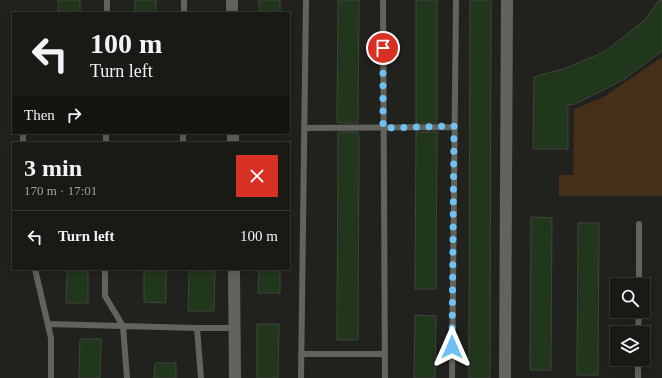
<!DOCTYPE html>
<meta charset="utf-8">
<style>
:root{--surface:#191a16;--page:#22231f;--text:#f1f3f6;--muted:#9fa1a1;--line:#373835}
body{margin:0;font-family:Georgia,serif;background:var(--page);color:var(--text);height:100vh;display:flex;flex-direction:column;font-size:15px;white-space:nowrap}
*{box-sizing:border-box;margin:0}
p{font-size:13px;color:var(--muted)}
.icon{flex:none;width:22px;height:22px;fill:none;stroke:currentColor;stroke-width:2;stroke-linecap:round;stroke-linejoin:round}
.map{position:relative;flex:1;overflow:hidden}
.side{position:absolute;left:12px;top:142px;width:278px;height:128px;display:flex;flex-direction:column;background:var(--surface);border-radius:0px;box-shadow:0 2px 10px #0003,0 0 0 1px var(--line)}
.side>*{flex:none}
.top-card{position:absolute;left:12px;top:12px;width:278px;height:122px;border-radius:0px;box-shadow:0 2px 10px #0003,0 0 0 1px var(--line);background:#191a16;color:var(--text);overflow:hidden}
.controls{position:absolute;left:610px;top:278px;display:grid;gap:8px}
.controls a{display:grid;place-items:center;width:40px;height:40px;border-radius:0px;background:var(--surface);box-shadow:0 2px 10px #0003,0 0 0 1px var(--line);font-size:20px}
.pin{position:absolute;display:grid;place-items:center;width:34px;height:34px;color:#fff;margin:-17px;border:2px solid #fff;border-radius:50%;box-shadow:0 1px 4px #0007}
.me{position:absolute;width:44px;margin:-22px;rotate:0deg;stroke-linejoin:round;filter:drop-shadow(0 0 3px #0008)}
.turn{display:flex;align-items:center;gap:14px;height:84px;padding:0 12px;font-size:18px}
.turn .icon{width:52px;height:52px;stroke-width:2.5}
.turn b{display:block;font-size:28px;line-height:34px}
.then{display:flex;align-items:center;height:38px;padding:0 12px;background:#0003;gap:8px;font-size:15px}
.round{display:grid;place-items:center;flex:none;width:42px;height:42px;border-radius:0px;background:var(--page)}
.overview{display:flex;align-items:center;justify-content:space-between;height:68px;padding:0 12px}
h1{font-size:24px;font-weight:700;line-height:30px}
ul{padding:0;list-style:none}
li{display:flex;align-items:center;gap:12px;height:52px;padding:0 12px;border-top:1px solid var(--line)}
li div{flex:1}
li b{display:block;font-size:15px}
li em{font-style:normal}
.map>svg:first-child{display:block}
.green{fill:#452f18}
.building{fill:#21371c;stroke:#40443f}
.lines{fill:none;stroke-linecap:round;stroke-linejoin:round}
.lane{stroke:#62635d;stroke-width:6}
.street{stroke:#62635d;stroke-width:12}
.route{stroke:#6dc2f3;stroke-width:7;stroke-dasharray:0 12.6}
</style>
<div class="map">
<svg width="662" height="378" viewBox="0 0 662 378">
<rect width="100%" height="100%" fill="#21221d"/>
<path class="green" d="M 662,57 L 662,196 L 559,196 L 559,175 L 573,175 L 574,109 L 602,98 Z"/>
<path class="building" d="M 58,0 L 80,0 L 80,13 L 58,13 Z
M 135,0 L 156,0 L 156,13 L 135,13 Z
M 259,0 L 280,0 L 280,13 L 259,13 Z
M 338,0 L 359,0 L 358,123 L 338,123 L 337,121 Z
M 416,0 L 437,0 L 437,123 L 416,123 Z
M 470,0 L 491,0 L 490,378 L 469,378 Z
M 659,0 L 662,0 L 662,51 L 623,80 L 575,104 L 568,105 L 568,149 L 533,149 L 534,77 L 566,68 L 604,52 L 645,20 Z
M 338,132 L 358,132 L 359,139 L 358,340 L 337,340 Z
M 416,132 L 437,132 L 436,289 L 415,289 Z
M 531,217 L 552,218 L 551,370 L 530,370 Z
M 578,223 L 599,223 L 598,375 L 577,375 Z
M 67,269 L 88,269 L 88,303 L 66,303 Z
M 144,269 L 166,269 L 166,303 L 144,302 Z
M 189,269 L 215,269 L 214,311 L 188,311 Z
M 259,269 L 280,269 L 280,293 L 258,293 Z
M 415,315 L 436,316 L 435,378 L 414,378 Z
M 257,324 L 279,324 L 278,378 L 257,378 Z
M 80,339 L 101,339 L 100,378 L 79,378 Z
M 155,363 L 176,363 L 176,378 L 154,378 Z"/>
<g class="lines">
<path class="lane" d="M 383,0 L 385,378
M 107,13 L 107,0
M 184,13 L 184,0
M 304,128 L 454,127
M 23,143 L 23,133
M 106,143 L 106,133
M 183,143 L 183,133
M 35,269 L 51,338 L 51,378
M 105,269 L 105,296 L 123,326 L 127,378
M 639,285 L 639,224
M 48,324 L 197,328 L 201,378
M 197,328 L 234,328
M 638,333 L 639,311
M 301,354 L 385,354
M 301,378 L 306,0
M 452,378 L 456,0
M 638,378 L 638,359"/>
<path class="street" d="M 232,0 L 232,13
M 233,133 L 233,143
M 234,269 L 235,378
M 505,378 L 507,0"/>
</g>
<g class="lines">
<path class="route" d="M 383,48 L 383,128 L 454,126 L 452,347"/>
</g>
</svg>
<div class="controls">
<a><svg class="icon" aria-label="search" viewBox="0 0 24 24"><circle cx="10" cy="10" r="6"/><path d="M15 15l6 6"/></svg></a>
<a><svg class="icon" aria-label="layers" viewBox="0 0 24 24"><path d="M12 4l9 5-9 5-9-5zM3 14l9 5 9-5"/></svg></a>
</div>
<div class="pin" style="left:383px;top:48px;background:#d93025"><svg class="icon" aria-label="arrive" viewBox="0 0 24 24"><path d="M6 21V4h12l-3 4 3 4H6"/></svg></div>
<svg class="me" style="left:452px;top:347px" viewBox="-20 -20 40 40"><path d="M0-17L14 15 0 8-14 15z" fill="#6dc2f3" stroke="#fff" stroke-width="4"/></svg>
<div class="top-card">
<div class="turn"><svg class="icon" aria-label="left" viewBox="0 0 24 24"><path d="M17 20v-9H6M10 6l-5 5 5 5"/></svg><div><b>100 m</b>Turn left</div></div>
<div class="then">Then<svg class="icon" aria-label="right" viewBox="0 0 24 24"><path d="M7 20v-9h11M14 6l5 5-5 5"/></svg></div>
</div>
<section class="side">
<div class="overview"><div><h1>3 min</h1><p>170 m · 17:01</p></div><a class="round" style="background:#d93025;color:#fff"><svg class="icon" aria-label="close" viewBox="0 0 24 24"><path d="M6 6l12 12M18 6L6 18"/></svg></a></div>
<ul>
<li><svg class="icon" aria-label="left" viewBox="0 0 24 24"><path d="M17 20v-9H6M10 6l-5 5 5 5"/></svg><div><b>Turn left</b></div><em>100 m</em></li>
</ul>
</section>
</div>
